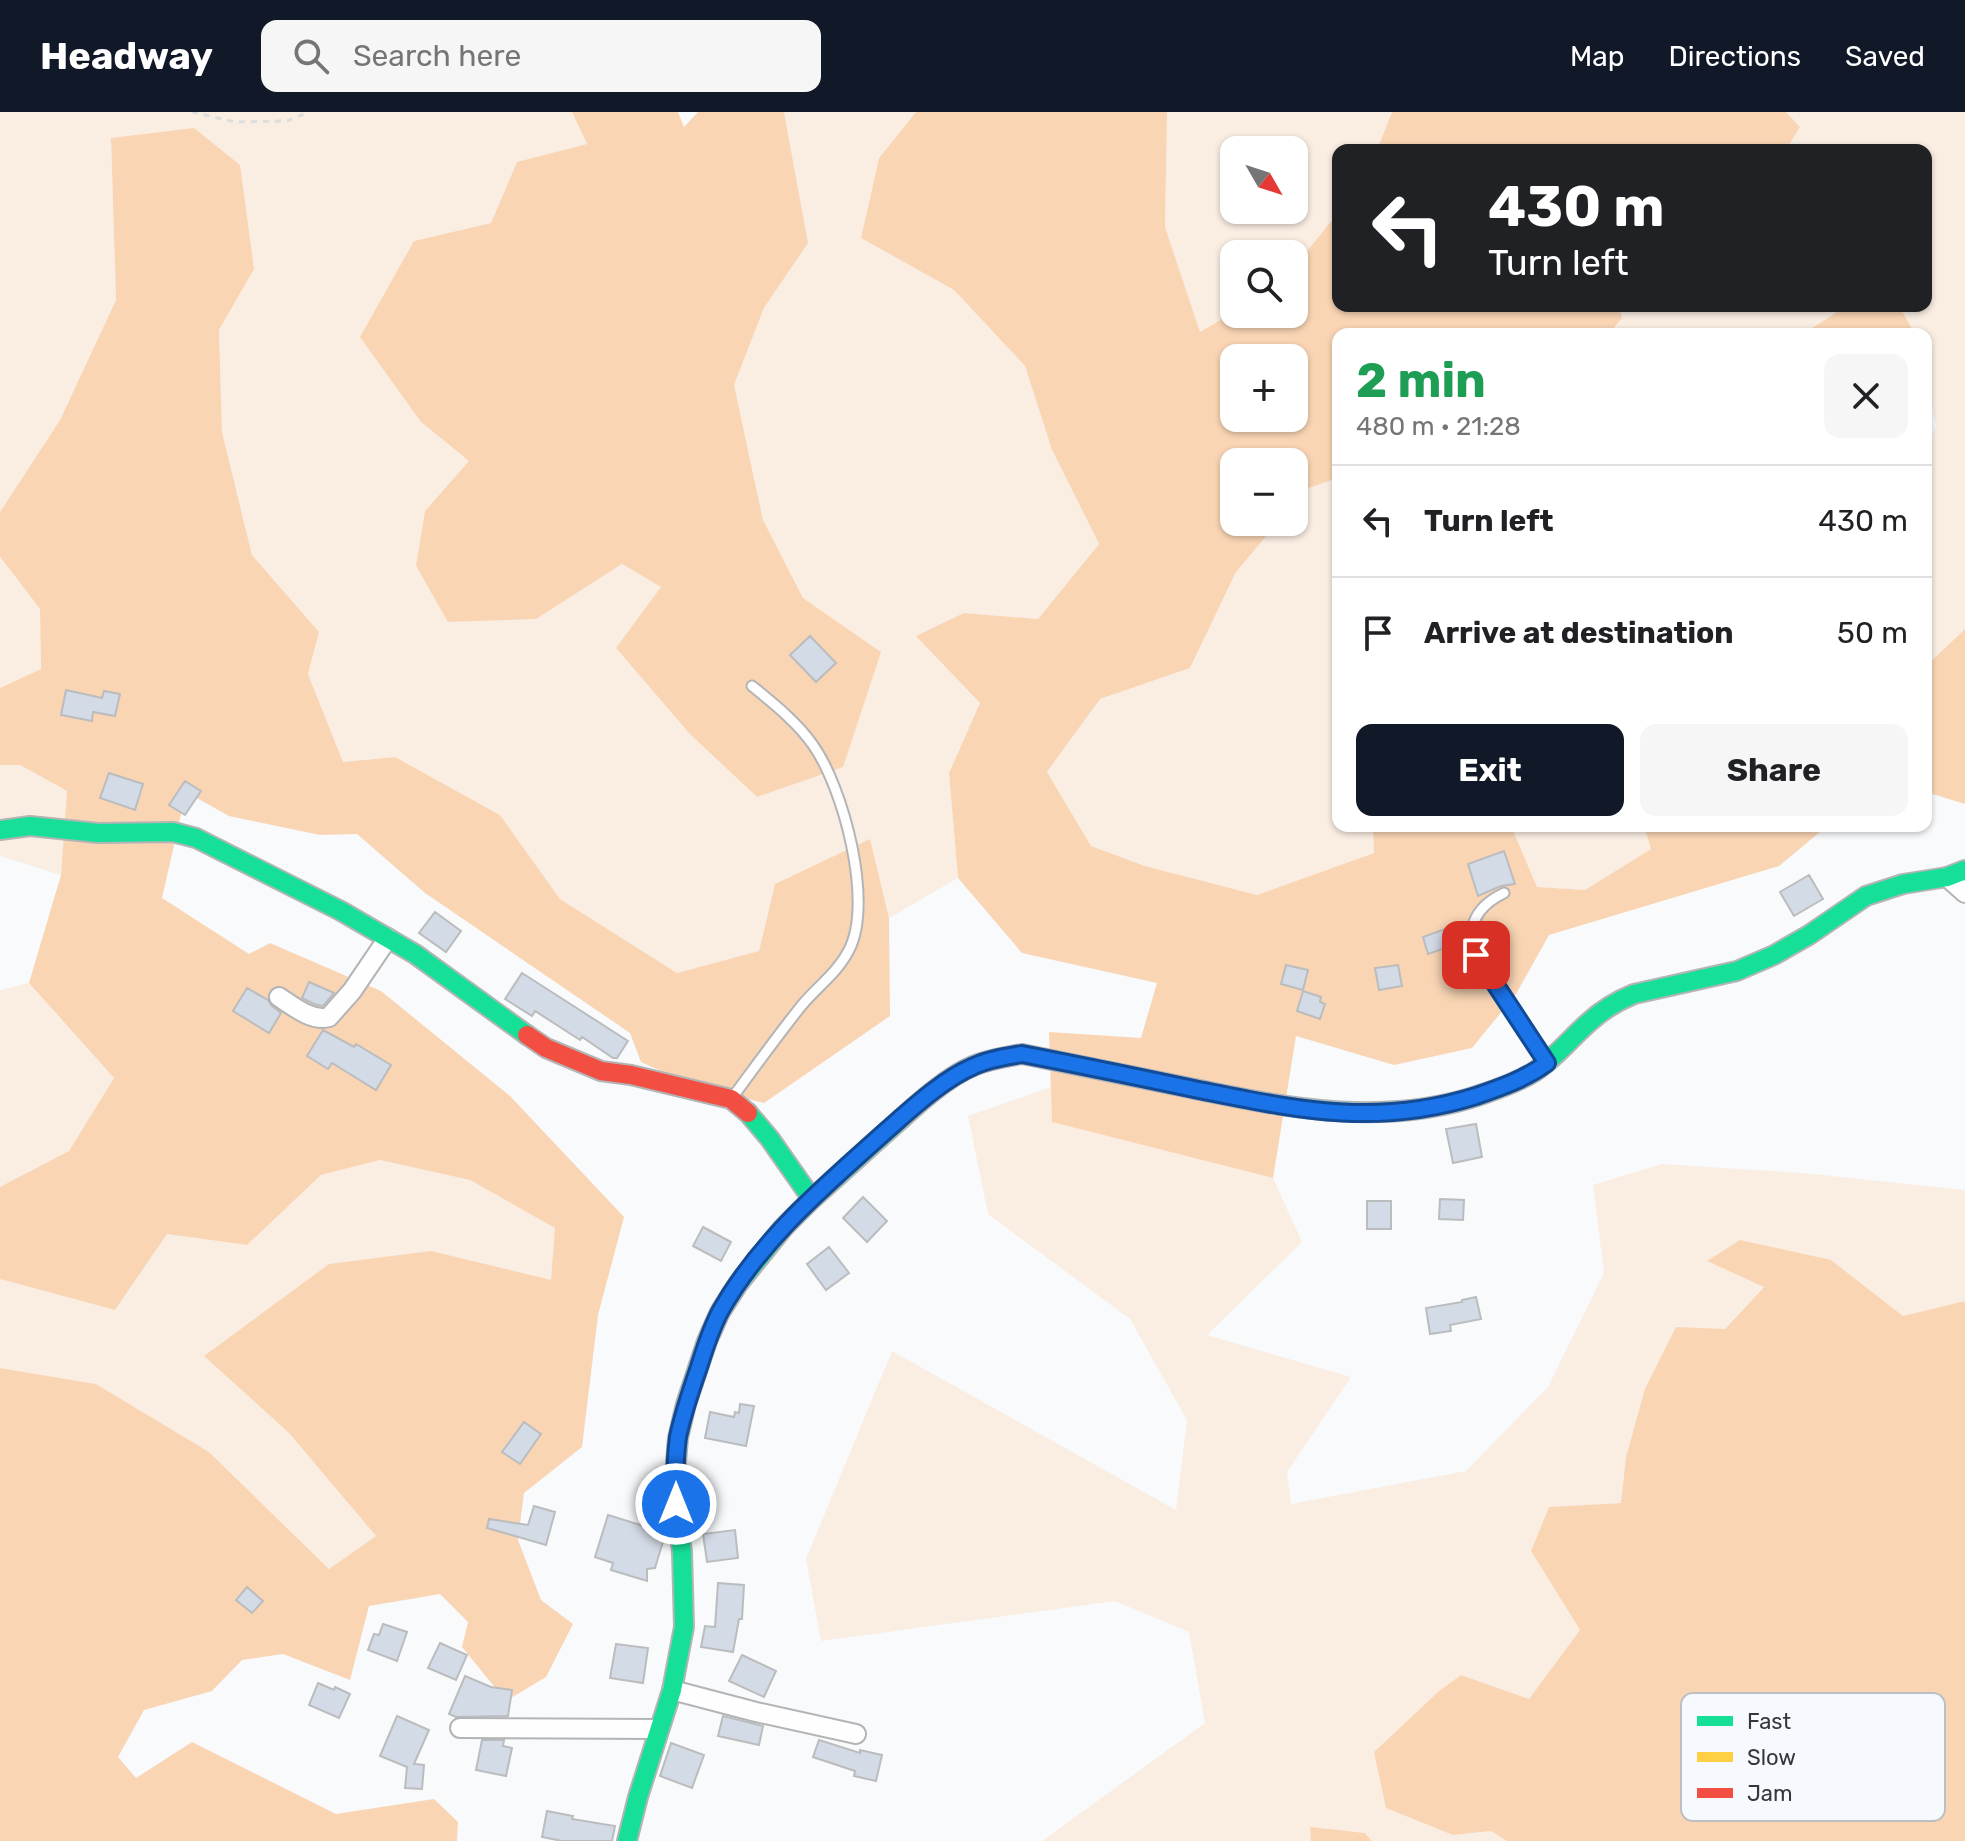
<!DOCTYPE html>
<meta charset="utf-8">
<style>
:root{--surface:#fff;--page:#f6f6f6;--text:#202124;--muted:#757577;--line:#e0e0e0;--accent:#111827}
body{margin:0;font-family:Rubik,sans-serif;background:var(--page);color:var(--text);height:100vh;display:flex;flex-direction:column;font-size:30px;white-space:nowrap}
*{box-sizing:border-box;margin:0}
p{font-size:26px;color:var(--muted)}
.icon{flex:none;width:44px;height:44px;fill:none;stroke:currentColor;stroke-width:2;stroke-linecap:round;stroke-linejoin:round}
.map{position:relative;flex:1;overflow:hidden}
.drawer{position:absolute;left:1332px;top:216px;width:600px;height:504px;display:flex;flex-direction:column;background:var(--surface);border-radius:16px;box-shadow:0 2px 6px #0004}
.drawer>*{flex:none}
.banner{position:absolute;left:1332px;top:32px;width:600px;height:168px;border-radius:16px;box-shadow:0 2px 6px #0004;background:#202124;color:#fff;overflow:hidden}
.needle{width:52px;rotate:129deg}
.controls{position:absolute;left:1220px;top:24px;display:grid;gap:16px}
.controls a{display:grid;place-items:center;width:88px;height:88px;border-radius:16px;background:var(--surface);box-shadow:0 2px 6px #0004;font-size:40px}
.pin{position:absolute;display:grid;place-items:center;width:68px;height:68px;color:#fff;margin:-34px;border-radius:16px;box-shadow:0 4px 12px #0006}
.me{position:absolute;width:88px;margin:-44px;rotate:0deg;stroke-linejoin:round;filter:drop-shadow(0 0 6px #0008)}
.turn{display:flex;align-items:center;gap:28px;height:168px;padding:0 24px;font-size:36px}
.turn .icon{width:104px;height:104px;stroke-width:2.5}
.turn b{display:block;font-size:56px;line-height:68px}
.round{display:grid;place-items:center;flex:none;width:84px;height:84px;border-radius:16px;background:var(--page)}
.head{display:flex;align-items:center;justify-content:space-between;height:136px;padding:0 24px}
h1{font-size:48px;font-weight:700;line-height:60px;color:#1e9e55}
.button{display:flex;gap:16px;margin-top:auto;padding:16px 24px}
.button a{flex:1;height:92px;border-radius:16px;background:var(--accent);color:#fff;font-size:32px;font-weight:700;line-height:92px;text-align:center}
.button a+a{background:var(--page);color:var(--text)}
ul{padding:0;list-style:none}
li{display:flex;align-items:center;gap:24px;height:112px;padding:0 24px;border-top:2px solid var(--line)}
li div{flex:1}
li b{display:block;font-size:30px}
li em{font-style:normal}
header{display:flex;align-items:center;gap:48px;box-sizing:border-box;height:112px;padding:0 40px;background:var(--accent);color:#fff}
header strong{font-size:38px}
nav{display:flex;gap:44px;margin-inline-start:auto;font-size:28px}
.search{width:560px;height:72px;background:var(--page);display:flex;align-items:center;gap:20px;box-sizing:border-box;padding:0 28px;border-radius:16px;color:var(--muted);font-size:30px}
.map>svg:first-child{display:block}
.green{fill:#faeee3;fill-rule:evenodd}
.forest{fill:#f9d5b4;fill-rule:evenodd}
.building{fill:#d3dbe6;stroke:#bbbcbe;stroke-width:2}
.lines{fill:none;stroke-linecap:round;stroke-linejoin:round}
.lane-casing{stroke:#b3b4b6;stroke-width:13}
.street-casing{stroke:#b3b4b6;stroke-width:22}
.fast-casing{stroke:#b3b4b6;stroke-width:22}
.slow-casing{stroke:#b3b4b6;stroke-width:22}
.jam-casing{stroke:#b3b4b6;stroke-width:22}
.path{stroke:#ddddde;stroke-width:3;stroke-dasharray:6 6;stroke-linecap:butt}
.lane{stroke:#fefeff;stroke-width:9}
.street{stroke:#fefeff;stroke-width:18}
.fast{stroke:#16e098;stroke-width:18}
.slow{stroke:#ffcf43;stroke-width:18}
.jam{stroke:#f24e42;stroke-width:18}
.route-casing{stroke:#114b97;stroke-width:20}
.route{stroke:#1a73e8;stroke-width:14}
.key{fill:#f6f9fe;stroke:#bcbfc3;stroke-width:2}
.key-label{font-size:22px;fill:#363739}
</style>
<header>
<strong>Headway</strong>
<div class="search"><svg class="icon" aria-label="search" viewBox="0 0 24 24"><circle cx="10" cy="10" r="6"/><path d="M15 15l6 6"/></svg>Search here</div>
<nav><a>Map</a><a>Directions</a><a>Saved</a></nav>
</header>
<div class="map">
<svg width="1965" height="1729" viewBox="0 0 1965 1729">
<rect width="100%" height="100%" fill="#f8fafc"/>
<path class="green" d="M 0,0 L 572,0 L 587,32 L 517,50 L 491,111 L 414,129 L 421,310 L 469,349 L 425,399 L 416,455 L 449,510 L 536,507 L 622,452 L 662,475 L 881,540 L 803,486 L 763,408 L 734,273 L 764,196 L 808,131 L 784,0 L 916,0 L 879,46 L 861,126 L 954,178 L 1025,254 L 1052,338 L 1099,432 L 1038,507 L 964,501 L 980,591 L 949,661 L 958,766 L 889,806 L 870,728 L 775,772 L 759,839 L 677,861 L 560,787 L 500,703 L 395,645 L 343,650 L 308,562 L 319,520 L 252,443 L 222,320 L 219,218 L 254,156 L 111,27 L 116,188 L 60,308 L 0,400 Z
M 1167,0 L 1392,0 L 1377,38 L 1338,38 L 1338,101 L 1294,155 L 1294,142 L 1234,142 L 1234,200 L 1200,220 L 1165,115 ZM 1234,38 L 1294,38 L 1294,98 L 1234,98 Z
M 1786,0 L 1965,0 L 1965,517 L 1926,554 L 1926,331 L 1936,315 L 1926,262 L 1926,222 L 1915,222 L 1899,194 L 1926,194 L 1926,38 L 1786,38 L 1800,15 Z
M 1619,194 L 1846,194 L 1803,222 L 1609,222 L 1622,206 Z
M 1338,366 L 1338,714 L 1373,714 L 1374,741 L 1257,783 L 1145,754 L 1091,734 L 1047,660 L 1100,587 L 1190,556 L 1236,460 L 1278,410 L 1294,410 L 1294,391 L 1306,377 Z
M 0,446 L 40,497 L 41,557 L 0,576 Z
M 0,653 L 20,653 L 67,679 L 61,763 L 0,744 Z
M 1511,714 L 1644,714 L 1651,737 L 1585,778 L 1537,775 Z
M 29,871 L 114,966 L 69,1040 L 0,1075 L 0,878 Z
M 1051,975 L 1052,1010 L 1273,1066 L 1302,1130 L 1207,1223 L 1351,1265 L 1287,1360 L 1291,1392 L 1466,1359 L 1548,1275 L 1604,1161 L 1593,1073 L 1662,1052 L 1803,1061 L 1965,1078 L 1965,1189 L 1903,1204 L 1831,1148 L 1708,1149 L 1764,1174 L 1725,1217 L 1626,1345 L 1621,1391 L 1549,1395 L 1531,1439 L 1580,1518 L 1529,1587 L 1461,1563 L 1439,1579 L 1374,1640 L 1453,1723 L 1491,1719 L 1507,1729 L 1372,1729 L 1365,1721 L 1310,1716 L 1311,1729 L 1042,1729 L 1205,1611 L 1189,1520 L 1115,1489 L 821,1529 L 806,1447 L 892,1239 L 1176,1398 L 1187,1308 L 1130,1207 L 988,1102 L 968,1004 Z
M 380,1048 L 470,1068 L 556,1116 L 551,1169 L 431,1139 L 205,1244 L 289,1321 L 376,1424 L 329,1457 L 209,1340 L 96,1272 L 0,1256 L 0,1167 L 115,1198 L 167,1122 L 247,1133 L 321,1063 Z"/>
<path class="forest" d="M 572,0 L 678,0 L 684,15 L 698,0 L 784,0 L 808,131 L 764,196 L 734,273 L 763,408 L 803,486 L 881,540 L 843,655 L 757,685 L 690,622 L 616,536 L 661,475 L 622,452 L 536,507 L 448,510 L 416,454 L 425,399 L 469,349 L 421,310 L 360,225 L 414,129 L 491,111 L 517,50 L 587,32 Z
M 916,0 L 1167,0 L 1165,115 L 1200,220 L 1234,200 L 1234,202 L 1294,202 L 1294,155 L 1338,101 L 1338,194 L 1619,194 L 1622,206 L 1609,222 L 1338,222 L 1338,366 L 1306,377 L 1294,391 L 1294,350 L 1234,350 L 1234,410 L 1278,410 L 1236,460 L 1190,556 L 1100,587 L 1047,660 L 1091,734 L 1145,754 L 1257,783 L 1374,741 L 1373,714 L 1511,714 L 1537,775 L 1585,778 L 1651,737 L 1644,714 L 1827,714 L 1779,754 L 1549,823 L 1516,882 L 1472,936 L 1394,953 L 1296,924 L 1273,1066 L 1052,1010 L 1049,920 L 1141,926 L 1157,871 L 1022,841 L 958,766 L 949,661 L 980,591 L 916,524 L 964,501 L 1038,507 L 1099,432 L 1052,338 L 1025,254 L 954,178 L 861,126 L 879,46 ZM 1234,246 L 1294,246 L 1294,306 L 1234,306 Z
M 1392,0 L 1786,0 L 1800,15 L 1786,38 L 1377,38 Z
M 194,16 L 240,53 L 254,157 L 219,218 L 222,320 L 252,443 L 319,520 L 308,562 L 343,650 L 395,645 L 500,703 L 560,787 L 677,861 L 759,839 L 775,772 L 870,727 L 889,806 L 890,904 L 764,991 L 697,975 L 641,950 L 630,921 L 425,781 L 357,722 L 320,723 L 229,704 L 186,680 L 162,786 L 249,842 L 270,831 L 381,879 L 510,984 L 624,1105 L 598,1203 L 582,1335 L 524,1381 L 518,1428 L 541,1488 L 573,1512 L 546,1565 L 506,1589 L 462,1535 L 468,1510 L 440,1482 L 369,1494 L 350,1568 L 283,1542 L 242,1548 L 212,1579 L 144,1598 L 118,1645 L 136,1666 L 192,1630 L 336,1702 L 434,1687 L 458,1710 L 457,1729 L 0,1729 L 0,1256 L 96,1272 L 209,1340 L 329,1457 L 376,1424 L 289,1321 L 204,1244 L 329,1152 L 431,1139 L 551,1168 L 555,1116 L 470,1068 L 380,1048 L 321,1063 L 247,1133 L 167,1122 L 115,1198 L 0,1167 L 0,1075 L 69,1039 L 114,966 L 29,871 L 61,763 L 67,679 L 20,653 L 0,653 L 0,576 L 41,557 L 40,497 L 0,445 L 0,400 L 60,308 L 116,188 L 111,26 Z
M 1846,194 L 1899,194 L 1915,222 L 1803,222 Z
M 1965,517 L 1965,692 L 1926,680 L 1926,554 Z
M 1740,1128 L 1831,1148 L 1903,1204 L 1965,1189 L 1965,1729 L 1507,1729 L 1491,1719 L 1453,1723 L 1386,1696 L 1374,1640 L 1439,1579 L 1461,1563 L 1529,1587 L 1580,1518 L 1531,1439 L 1549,1395 L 1621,1391 L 1626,1345 L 1645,1277 L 1676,1215 L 1725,1217 L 1764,1175 L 1707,1149 Z
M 1310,1715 L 1365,1721 L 1372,1729 L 1311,1729 Z"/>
<path class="building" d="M 810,524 L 836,551 L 816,570 L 790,543 Z
M 66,578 L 102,586 L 104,579 L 120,582 L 115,604 L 93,600 L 92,609 L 61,603 Z
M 109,661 L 143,672 L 135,698 L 100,686 Z
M 185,669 L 201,679 L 185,703 L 169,693 Z
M 1504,739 L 1515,772 L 1501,774 L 1478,784 L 1468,752 Z
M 1809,763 L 1823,787 L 1794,804 L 1780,780 Z
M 435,800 L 461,819 L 446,840 L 419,821 Z
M 1445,817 L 1451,834 L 1428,842 L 1423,825 Z
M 1286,853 L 1308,858 L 1303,878 L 1281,872 Z
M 1398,853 L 1402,874 L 1379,878 L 1375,856 Z
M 522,861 L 628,929 L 617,946 L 613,946 L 582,925 L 580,928 L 535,899 L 532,904 L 505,887 Z
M 309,870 L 334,881 L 323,894 L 314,892 L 302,886 Z
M 247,876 L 268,888 L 272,894 L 281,901 L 269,921 L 233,899 Z
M 1303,879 L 1321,885 L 1320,890 L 1325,892 L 1320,907 L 1297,899 Z
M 323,918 L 354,935 L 356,932 L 391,953 L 376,978 L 332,951 L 328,957 L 307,944 Z
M 1476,1012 L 1482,1045 L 1453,1051 L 1446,1017 Z
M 863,1085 L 887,1109 L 867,1130 L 843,1106 Z
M 1440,1087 L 1464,1088 L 1463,1108 L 1439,1107 Z
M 1367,1089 L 1391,1089 L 1391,1117 L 1367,1117 Z
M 703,1115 L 731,1130 L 721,1149 L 693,1134 Z
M 829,1135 L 849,1161 L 826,1178 L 807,1152 Z
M 1476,1185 L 1481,1207 L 1450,1213 L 1451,1219 L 1430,1222 L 1426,1196 L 1462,1190 L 1462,1188 Z
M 740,1292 L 754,1294 L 746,1334 L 705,1326 L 710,1300 L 734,1305 L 735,1300 L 739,1301 Z
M 524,1310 L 541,1322 L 520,1352 L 502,1340 Z
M 534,1394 L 555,1400 L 546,1433 L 487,1416 L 489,1407 L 528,1413 Z
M 608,1403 L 650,1416 L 664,1418 L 665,1423 L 655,1456 L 647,1457 L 647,1469 L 611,1458 L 613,1451 L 595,1445 Z
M 735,1418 L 738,1446 L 707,1450 L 703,1422 Z
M 718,1471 L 744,1473 L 742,1507 L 739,1507 L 733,1540 L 701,1535 L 705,1514 L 715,1515 Z
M 247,1475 L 263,1489 L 252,1501 L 236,1488 Z
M 383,1512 L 407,1520 L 397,1549 L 368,1538 L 374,1522 L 379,1523 Z
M 440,1531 L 467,1543 L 456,1568 L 428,1556 Z
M 616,1532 L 648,1536 L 643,1571 L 610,1566 Z
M 742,1543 L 776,1559 L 764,1585 L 729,1569 Z
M 465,1564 L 491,1575 L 512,1578 L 508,1604 L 456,1605 L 449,1602 Z
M 318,1571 L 334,1578 L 335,1575 L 350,1582 L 339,1606 L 309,1593 Z
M 397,1604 L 429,1618 L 414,1652 L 424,1653 L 422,1677 L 405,1676 L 407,1655 L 380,1644 Z
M 723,1604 L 763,1614 L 759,1633 L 718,1624 Z
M 482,1628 L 504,1628 L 503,1634 L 512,1636 L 506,1664 L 476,1658 Z
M 819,1628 L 860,1641 L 860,1638 L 882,1643 L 876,1669 L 854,1664 L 855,1659 L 813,1645 Z
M 671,1631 L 704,1643 L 692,1676 L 660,1664 Z
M 547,1699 L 573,1704 L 572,1707 L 615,1714 L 612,1729 L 562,1729 L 542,1725 Z"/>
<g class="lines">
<g class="lane-casing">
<path id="lane" d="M 1504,781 C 1477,794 1465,814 1476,843 L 1545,949
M 732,986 C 755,955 778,923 802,893 C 818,874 838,860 849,838 C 874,790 843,675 813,633 C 797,610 774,592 752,574"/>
</g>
<g class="street-casing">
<path id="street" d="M 1947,765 L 1965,781
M 279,885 C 293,894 312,910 329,905 L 352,879 L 388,826
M 672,1578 L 756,1600 L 856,1622
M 460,1616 L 658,1617"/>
</g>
<g class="fast-casing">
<path id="fast" d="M 0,718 L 30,714 L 98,721 L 173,720 L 196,726 L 341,799 L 415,842 L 527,923
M 1195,977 C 1291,997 1389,1015 1483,982 C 1501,976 1518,970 1534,960 C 1554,947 1570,927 1588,911 C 1602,898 1617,889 1634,882 L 1737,859 L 1774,843 L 1809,823 L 1866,784 L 1903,772 L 1947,765 L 1965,758
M 748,1001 L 770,1027 L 812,1087
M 627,1729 L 638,1685 L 672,1578 L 684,1515 L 682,1440 L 676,1392 L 675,1362 L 678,1326 L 686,1292 L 707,1229 L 720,1200 L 738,1172 L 783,1116 L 812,1087 L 902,1006"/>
</g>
<g class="slow-casing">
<path id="slow" d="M 902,1006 C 922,988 949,964 973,954 C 989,947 1006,945 1022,942 L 1195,977"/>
</g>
<g class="jam-casing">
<path id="jam" d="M 527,923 L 546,936 L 601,959 L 631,963 L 731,987 L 748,1001"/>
</g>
<path class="path" d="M 192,0 L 235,10 L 287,9 L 309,0"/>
<use href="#lane" class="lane"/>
<use href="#street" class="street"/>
<use href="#fast" class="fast"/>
<use href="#slow" class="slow"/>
<use href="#jam" class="jam"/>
</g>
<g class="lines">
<g class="route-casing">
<path id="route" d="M 676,1392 C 675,1370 675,1347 678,1325 C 683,1301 691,1278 699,1255 C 705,1236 711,1216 721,1198 C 761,1127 826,1073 886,1019 C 911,997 943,967 974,954 C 989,947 1005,945 1022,942 C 1079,953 1137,965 1194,977 C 1295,997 1374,1016 1476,984 C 1502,975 1525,967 1547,951 L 1476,843"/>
</g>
<use href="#route" class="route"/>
</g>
<rect x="1681" y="1581" width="264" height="128" rx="12" class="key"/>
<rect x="1697" y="1604" width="36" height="10" fill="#16e098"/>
<rect x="1697" y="1640" width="36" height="10" fill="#ffcf43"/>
<rect x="1697" y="1676" width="36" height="10" fill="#f24e42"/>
<g class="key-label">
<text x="1747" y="1617">Fast</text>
<text x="1747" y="1653">Slow</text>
<text x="1747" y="1689">Jam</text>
</g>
</svg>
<div class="controls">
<a><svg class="needle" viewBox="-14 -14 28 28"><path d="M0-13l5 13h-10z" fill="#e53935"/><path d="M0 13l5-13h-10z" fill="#757577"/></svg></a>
<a><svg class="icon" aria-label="search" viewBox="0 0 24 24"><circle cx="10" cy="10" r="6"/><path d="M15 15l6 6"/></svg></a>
<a>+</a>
<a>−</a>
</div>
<div class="pin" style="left:1476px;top:843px;background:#d93025"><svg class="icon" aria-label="arrive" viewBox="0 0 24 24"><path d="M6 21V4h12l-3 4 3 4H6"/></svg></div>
<svg class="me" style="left:676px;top:1392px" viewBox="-20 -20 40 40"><circle r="17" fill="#1a73e8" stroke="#fff" stroke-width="3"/><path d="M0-11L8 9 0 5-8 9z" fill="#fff"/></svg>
<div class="banner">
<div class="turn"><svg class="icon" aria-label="left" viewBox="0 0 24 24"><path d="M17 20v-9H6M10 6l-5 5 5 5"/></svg><div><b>430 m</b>Turn left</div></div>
</div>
<section class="drawer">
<div class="head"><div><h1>2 min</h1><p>480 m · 21:28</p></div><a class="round"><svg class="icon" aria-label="close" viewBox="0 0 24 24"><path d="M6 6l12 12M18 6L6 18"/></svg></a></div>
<ul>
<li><svg class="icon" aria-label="left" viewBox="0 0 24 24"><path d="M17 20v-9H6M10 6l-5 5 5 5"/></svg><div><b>Turn left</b></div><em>430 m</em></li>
<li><svg class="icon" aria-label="arrive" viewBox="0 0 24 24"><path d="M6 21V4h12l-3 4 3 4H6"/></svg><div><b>Arrive at destination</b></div><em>50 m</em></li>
</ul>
<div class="button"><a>Exit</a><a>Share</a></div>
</section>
</div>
